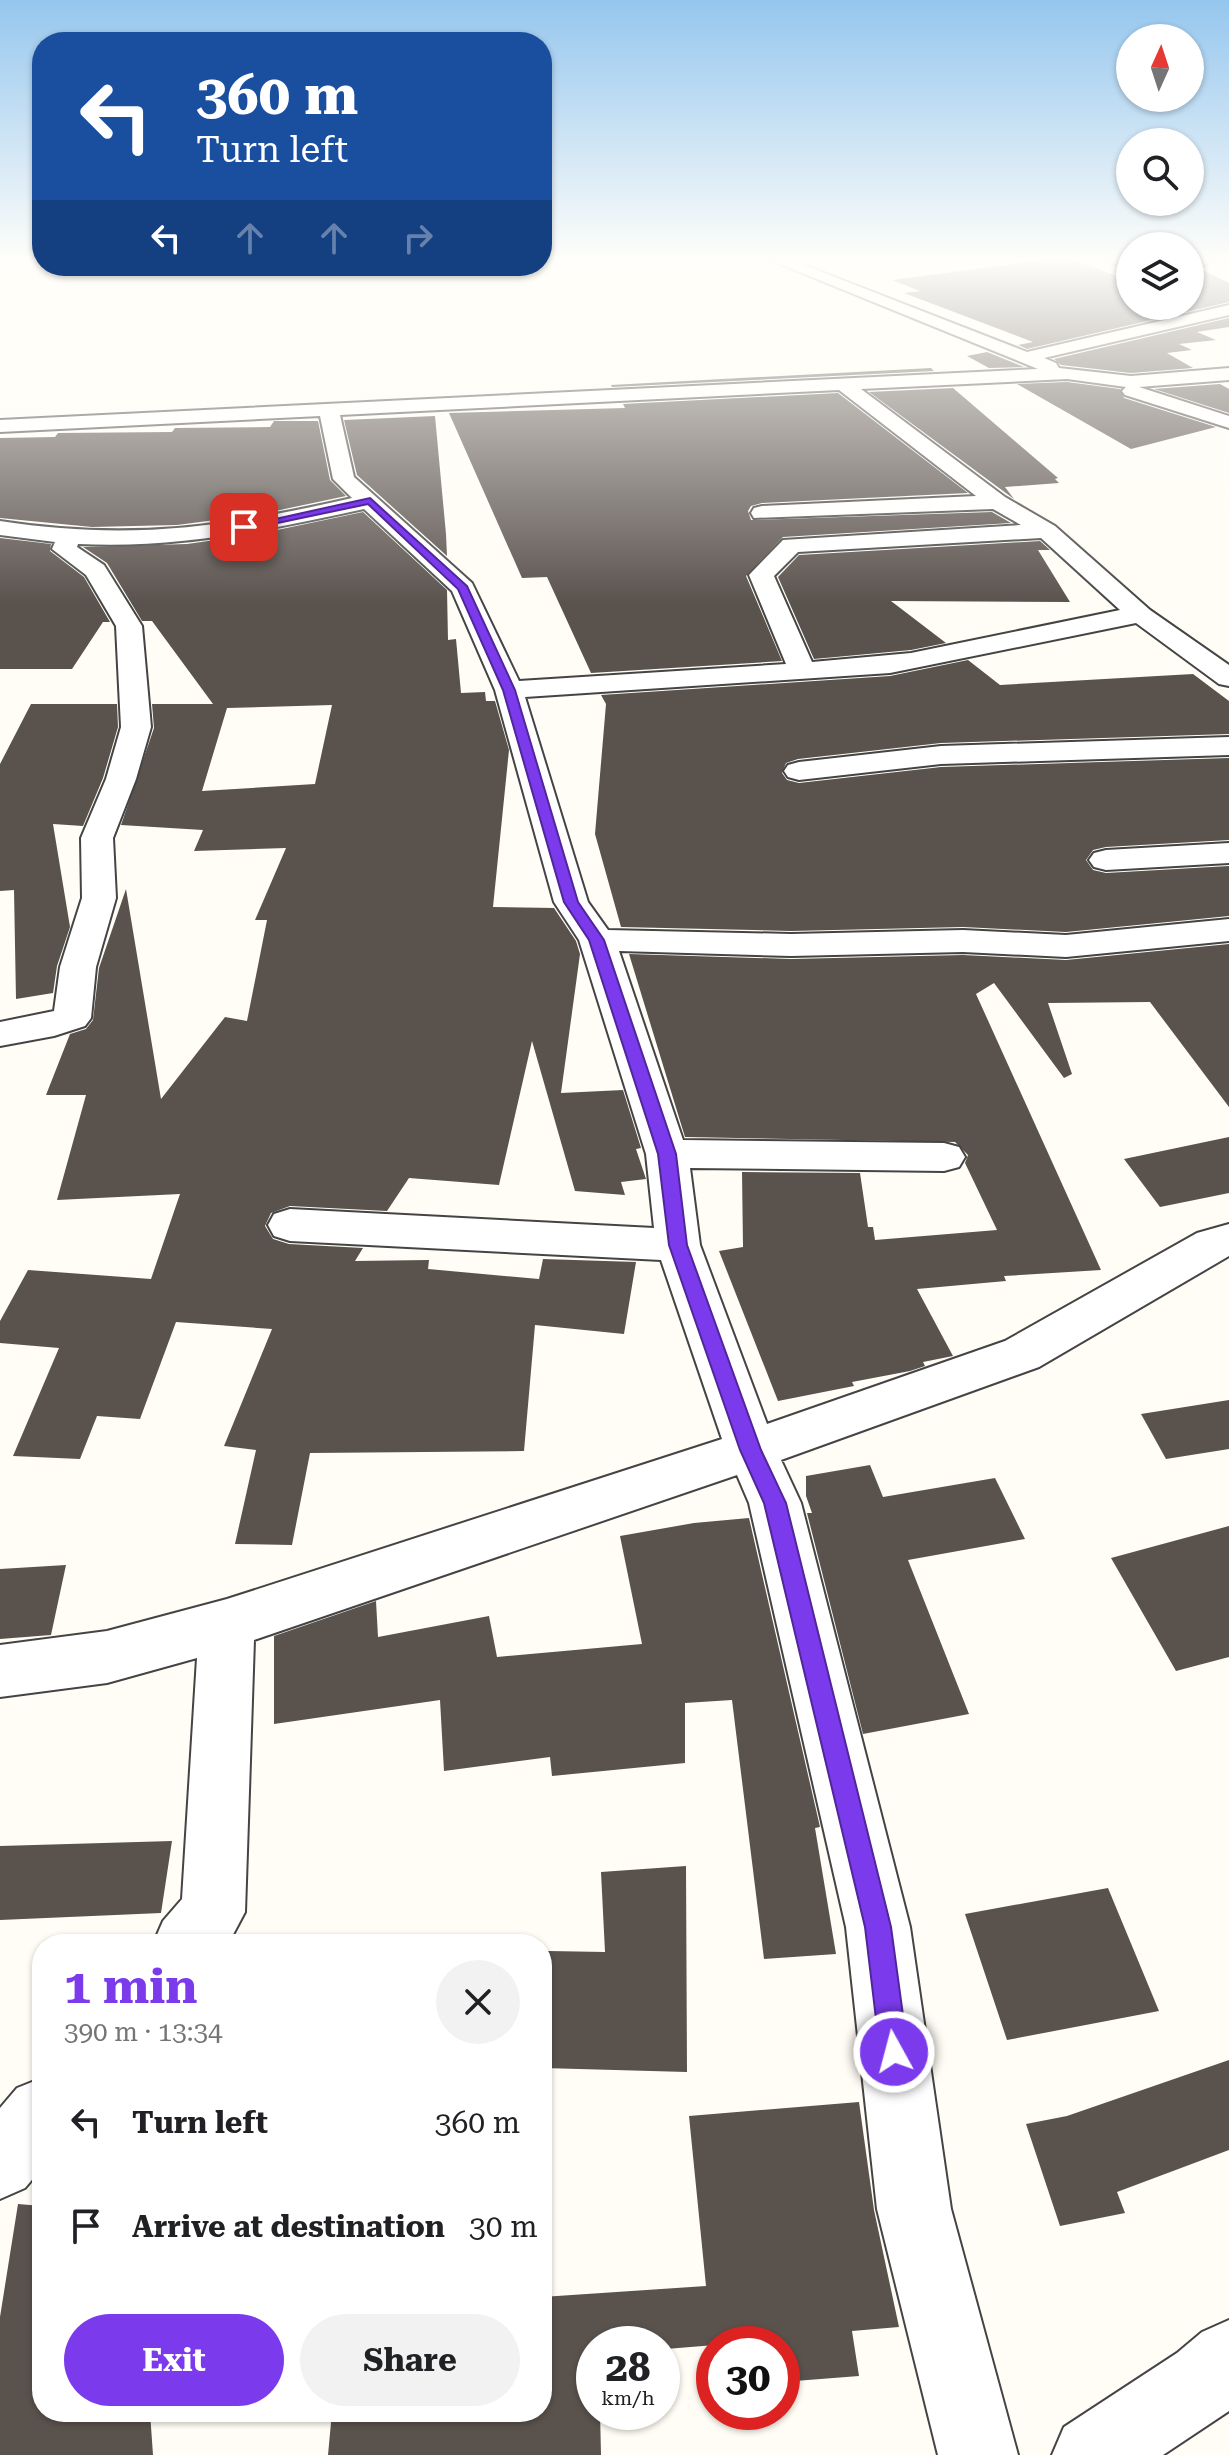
<!DOCTYPE html>
<meta charset="utf-8">
<style>
:root{--surface:#fff;--page:#f2f2f2;--text:#202124;--muted:#757577;--accent:#7c3aed}
body{margin:0;font-family:"Roboto Serif",serif;background:var(--page);color:var(--text);height:100vh;display:flex;flex-direction:column;font-size:30px;white-space:nowrap}
*{box-sizing:border-box;margin:0}
p{font-size:26px;color:var(--muted)}
.icon{flex:none;width:44px;height:44px;fill:none;stroke:currentColor;stroke-width:2;stroke-linecap:round;stroke-linejoin:round}
.map{position:relative;flex:1;overflow:hidden}
.drawer{position:absolute;left:32px;top:1934px;width:520px;height:488px;display:flex;flex-direction:column;background:var(--surface);border-radius:32px;box-shadow:0 2px 6px #0004}
.drawer>*{flex:none}
.banner{position:absolute;left:32px;top:32px;width:520px;height:244px;border-radius:32px;box-shadow:0 2px 6px #0004;background:#1a4fa0;color:#fff;overflow:hidden}
.needle{width:52px;rotate:3deg}
.tools{position:absolute;left:1116px;top:24px;display:grid;gap:16px}
.tools a{display:grid;place-items:center;width:88px;height:88px;border-radius:50%;background:var(--surface);box-shadow:0 2px 6px #0004;font-size:40px}
.speed{position:absolute;left:576px;top:2326px;display:flex;gap:16px;font-size:40px;font-weight:700;text-align:center}
.speed>*{display:grid;place-content:center;width:104px;height:104px;border-radius:50%;background:var(--surface);box-shadow:0 2px 6px #0004;line-height:1}
.speed small{font-size:20px;font-weight:400}
.speed .limit{border:12px solid #d22;background:#fff;color:#111}
.pin{position:absolute;display:grid;place-items:center;width:68px;height:68px;color:#fff;margin:-34px;border-radius:16px;box-shadow:0 4px 12px #0006}
.me{position:absolute;width:88px;margin:-44px;rotate:353deg;stroke-linejoin:round;filter:drop-shadow(0 0 6px #0008)}
.turn{display:flex;align-items:center;gap:28px;height:168px;padding:0 32px;font-size:36px}
.turn .icon{width:104px;height:104px;stroke-width:2.5}
.turn b{display:block;font-size:56px;line-height:68px}
.lanes{display:flex;align-items:center;height:76px;padding:0 32px;background:#0003;justify-content:center;gap:40px;direction:ltr}
.lanes .off{opacity:.35}
.round{display:grid;place-items:center;flex:none;width:84px;height:84px;border-radius:42px;background:var(--page)}
.summary{display:flex;align-items:center;justify-content:space-between;height:136px;padding:0 32px}
h1{font-size:48px;font-weight:700;line-height:60px;color:var(--accent)}
.action{display:flex;gap:16px;margin-top:auto;padding:16px 32px}
.action a{flex:1;height:92px;border-radius:48px;background:var(--accent);color:#fff;font-size:32px;font-weight:700;line-height:92px;text-align:center}
.action a+a{background:var(--page);color:var(--text)}
ul{padding:0;list-style:none}
li{display:flex;align-items:center;gap:24px;height:104px;padding:0 32px}
li div{flex:1}
li b{display:block;font-size:30px}
li em{font-style:normal}
.map>svg:first-child{display:block}
.building{fill:#5a524d;fill-rule:evenodd}
.lines{fill:none;stroke-linecap:round;stroke-linejoin:round}
.street-casing{stroke:#444;stroke-width:4}
.street{fill:#fff;fill-rule:evenodd}
.route{fill:#7c3aed;stroke:#51269a;stroke-width:2}
</style>
<div class="map">
<svg width="1229" height="2455" viewBox="0 0 1229 2455">
<rect width="100%" height="100%" fill="#fffdf5"/>
<path class="building" d="M 1043,260 L 1071,260 L 1130,284 L 1130,306 L 1190,306 L 1190,269 L 1198,268 L 1229,283 L 1229,302 L 1027,349 L 1018,345 L 1033,342 L 904,293 L 920,291 L 892,280 Z
M 1229,318 L 1229,327 L 1197,332 L 1216,340 L 1179,344 L 1192,350 L 1167,353 L 1193,368 L 1131,373 L 1061,365 L 1054,359 Z
M 987,352 L 1024,367 L 989,368 L 967,356 Z
M 931,368 L 934,371 L 612,387 L 611,385 Z
M 1067,382 L 1120,389 L 1124,398 L 1216,427 L 1131,449 L 1017,384 Z
M 1220,384 L 1229,389 L 1229,413 L 1154,389 Z
M 953,388 L 1058,478 L 1055,479 L 1059,483 L 1005,487 L 1014,499 L 869,392 Z
M 838,393 L 968,493 L 762,503 L 751,506 L 748,511 L 751,520 L 992,512 L 1011,523 L 783,537 L 746,576 L 782,661 L 591,673 L 547,577 L 522,578 L 449,413 L 625,408 L 623,404 Z
M 435,416 L 446,534 L 447,556 L 357,475 L 344,420 Z
M 274,421 L 318,421 L 330,480 L 346,496 L 261,514 L 177,525 L 92,527 L 0,518 L 0,438 L 55,437 L 58,433 L 172,432 L 175,428 L 270,427 Z
M 363,512 L 447,590 L 448,640 L 456,639 L 461,693 L 485,692 L 486,701 L 495,701 L 509,750 L 493,907 L 554,908 L 576,941 L 580,954 L 561,1093 L 623,1090 L 641,1148 L 636,1149 L 646,1179 L 621,1182 L 625,1195 L 575,1191 L 532,1041 L 499,1185 L 409,1178 L 387,1211 L 290,1206 L 271,1213 L 265,1226 L 273,1239 L 289,1244 L 363,1248 L 355,1261 L 429,1260 L 428,1269 L 539,1279 L 543,1259 L 636,1262 L 624,1334 L 535,1325 L 524,1451 L 310,1453 L 292,1545 L 235,1544 L 256,1450 L 224,1446 L 272,1329 L 176,1322 L 140,1419 L 97,1416 L 80,1459 L 13,1456 L 59,1348 L 0,1343 L 0,1321 L 28,1270 L 151,1279 L 180,1194 L 57,1200 L 86,1095 L 46,1095 L 70,1034 L 86,1029 L 93,1020 L 99,968 L 126,889 L 161,1099 L 225,1017 L 247,1021 L 267,920 L 255,920 L 286,848 L 194,851 L 203,830 L 121,825 L 154,728 L 152,704 L 213,704 L 152,621 L 142,621 L 107,563 L 83,547 L 187,544 L 258,534 ZM 332,705 L 315,784 L 202,791 L 227,708 Z
M 0,538 L 51,544 L 50,551 L 84,577 L 110,622 L 103,622 L 72,669 L 0,669 Z
M 1040,541 L 1050,550 L 1038,550 L 1070,602 L 891,601 L 946,643 L 911,650 L 814,659 L 778,577 L 799,555 Z
M 968,660 L 1000,685 L 1193,674 L 1229,701 L 1229,734 L 941,743 L 798,759 L 786,763 L 782,773 L 787,780 L 799,783 L 941,767 L 1229,758 L 1229,840 L 1106,847 L 1093,850 L 1086,860 L 1093,870 L 1106,873 L 1229,866 L 1229,916 L 1066,932 L 963,927 L 791,931 L 621,927 L 595,834 L 606,704 L 601,695 L 890,676 Z
M 31,704 L 117,704 L 118,727 L 103,778 L 83,826 L 53,824 L 70,927 L 57,966 L 53,993 L 16,999 L 14,890 L 0,891 L 0,764 Z
M 1229,944 L 1229,1107 L 1150,1002 L 1048,1003 L 1072,1074 L 1064,1078 L 994,983 L 976,994 L 1101,1270 L 1004,1276 L 1006,1281 L 917,1289 L 953,1356 L 923,1362 L 925,1366 L 910,1371 L 852,1382 L 854,1386 L 778,1401 L 719,1251 L 743,1247 L 742,1172 L 860,1173 L 868,1227 L 873,1227 L 875,1240 L 997,1230 L 965,1163 L 968,1155 L 955,1142 L 685,1137 L 629,954 L 791,959 L 963,955 L 1066,960 Z
M 1229,1137 L 1229,1193 L 1160,1207 L 1124,1159 Z
M 1229,1400 L 1229,1449 L 1166,1459 L 1141,1414 Z
M 870,1465 L 883,1497 L 995,1478 L 1025,1539 L 908,1560 L 969,1714 L 863,1734 L 807,1513 L 812,1513 L 806,1496 L 806,1476 Z
M 749,1518 L 820,1827 L 815,1828 L 836,1954 L 764,1959 L 732,1700 L 685,1703 L 685,1763 L 552,1776 L 550,1757 L 444,1771 L 440,1700 L 274,1724 L 274,1636 L 376,1601 L 378,1637 L 489,1616 L 497,1657 L 642,1644 L 620,1536 L 694,1523 Z
M 1229,1526 L 1229,1657 L 1176,1671 L 1111,1558 Z
M 66,1565 L 51,1635 L 0,1639 L 0,1569 Z
M 172,1841 L 161,1913 L 0,1920 L 0,1846 Z
M 686,1866 L 687,2072 L 543,2068 L 548,1951 L 605,1952 L 601,1872 Z
M 1108,1888 L 1159,2011 L 1007,2040 L 965,1914 Z
M 1229,2060 L 1229,2150 L 1117,2192 L 1125,2213 L 1060,2226 L 1026,2124 L 1067,2116 Z
M 859,2102 L 874,2210 L 899,2327 L 852,2331 L 859,2376 L 782,2382 L 782,2344 L 776,2344 L 775,2340 L 666,2349 L 662,2352 L 662,2344 L 594,2344 L 594,2412 L 600,2412 L 601,2455 L 328,2455 L 332,2412 L 542,2412 L 542,2297 L 706,2286 L 689,2116 Z
M 18,2204 L 42,2206 L 42,2412 L 150,2412 L 153,2455 L 0,2455 L 0,2317 Z"/>
<g class="lines">
<g class="street-casing">
<path id="street" d="M 770,260 L 791,260 L 1027,352 L 1229,305 L 1229,315 L 1044,358 L 1056,363 L 1059,368 L 1131,376 L 1229,368 L 1229,380 L 1139,387 L 1229,416 L 1229,428 L 1125,395 L 1122,391 L 1126,387 L 1067,379 L 861,389 L 1005,497 L 1055,526 L 1150,610 L 1229,665 L 1229,686 L 1219,684 L 1136,623 L 890,673 L 525,697 L 588,902 L 608,930 L 791,934 L 963,930 L 1066,935 L 1229,919 L 1229,941 L 1066,957 L 963,952 L 791,956 L 619,951 L 683,1140 L 944,1143 L 959,1147 L 965,1157 L 959,1167 L 944,1171 L 690,1168 L 700,1245 L 767,1424 L 1005,1341 L 1197,1233 L 1229,1224 L 1229,1256 L 1039,1367 L 781,1460 L 801,1503 L 910,1927 L 951,2209 L 1018,2455 L 938,2455 L 877,2209 L 846,1927 L 749,1503 L 737,1475 L 254,1640 L 245,1912 L 228,1944 L 153,1944 L 163,1921 L 182,1899 L 197,1658 L 107,1683 L 0,1697 L 0,1645 L 107,1631 L 227,1599 L 722,1439 L 661,1260 L 290,1241 L 274,1236 L 268,1225 L 274,1214 L 290,1209 L 654,1228 L 646,1154 L 579,940 L 554,902 L 495,690 L 452,591 L 364,509 C 268,530 177,549 78,544 L 77,547 L 104,565 L 142,626 L 151,727 L 136,779 L 113,838 L 116,898 L 96,967 L 91,1018 L 85,1026 L 54,1036 L 0,1046 L 0,1022 L 54,1011 L 60,967 L 82,898 L 81,838 L 106,779 L 121,727 L 116,626 L 86,575 L 52,549 L 55,542 L 0,535 L 0,521 C 130,541 225,527 352,498 L 333,479 L 320,416 L 0,432 L 0,420 L 1038,369 ZM 839,390 L 976,496 L 762,506 L 754,508 L 751,513 L 754,518 L 993,509 L 1021,525 L 783,540 L 749,575 L 786,664 L 519,681 L 472,583 L 354,477 L 340,415 ZM 1041,538 L 1120,610 L 911,653 L 812,662 L 774,576 L 798,552 Z
M 1074,260 L 1097,260 L 1130,271 L 1130,281 Z
M 1190,260 L 1212,260 L 1205,265 L 1190,266 Z
M 1229,737 L 1229,755 L 941,764 L 799,780 L 788,777 L 784,771 L 788,765 L 799,762 L 941,746 Z
M 1229,843 L 1229,863 L 1106,870 L 1094,867 L 1089,860 L 1094,853 L 1106,850 Z
M 42,2078 L 42,2168 L 25,2188 L 0,2199 L 0,2108 L 17,2088 Z
M 1229,2320 L 1229,2411 L 1163,2455 L 1052,2455 L 1064,2427 L 1177,2353 L 1202,2332 Z"/>
</g>
<use href="#street" class="street"/>
</g>
<linearGradient id="sky" x2="0" y2="1"><stop stop-color="#95c6ee"/><stop offset="0.43" stop-color="#fffefa"/><stop offset="1" stop-color="#fffefa" stop-opacity="0"/></linearGradient>
<rect width="1229" height="604" fill="url(#sky)"/>
<path class="route" d="M 370,498 L 467,586 L 515,690 L 578,902 L 604,940 L 676,1154 L 687,1245 L 761,1450 L 786,1503 L 891,1927 L 908,2052 L 904,2062 L 894,2066 L 884,2062 L 880,2052 L 865,1927 L 764,1503 L 740,1450 L 669,1245 L 658,1154 L 589,940 L 564,902 L 503,690 L 458,589 L 368,504 L 244,530 L 239,527 Z"/>
</svg>
<div class="tools">
<a><svg class="needle" viewBox="-14 -14 28 28"><path d="M0-13l5 13h-10z" fill="#e53935"/><path d="M0 13l5-13h-10z" fill="#757577"/></svg></a>
<a><svg class="icon" aria-label="search" viewBox="0 0 24 24"><circle cx="10" cy="10" r="6"/><path d="M15 15l6 6"/></svg></a>
<a><svg class="icon" aria-label="layers" viewBox="0 0 24 24"><path d="M12 4l9 5-9 5-9-5zM3 14l9 5 9-5"/></svg></a>
</div>
<div class="speed"><div>28<small>km/h</small></div><div class="limit">30</div></div>
<div class="pin" style="left:244px;top:527px;background:#d93025"><svg class="icon" aria-label="arrive" viewBox="0 0 24 24"><path d="M6 21V4h12l-3 4 3 4H6"/></svg></div>
<svg class="me" style="left:894px;top:2052px" viewBox="-20 -20 40 40"><circle r="17" fill="#7c3aed" stroke="#fff" stroke-width="3"/><path d="M0-11L8 9 0 5-8 9z" fill="#fff"/></svg>
<div class="banner">
<div class="turn"><svg class="icon" aria-label="left" viewBox="0 0 24 24"><path d="M17 20v-9H6M10 6l-5 5 5 5"/></svg><div><b>360 m</b>Turn left</div></div>
<div class="lanes"><svg class="icon" aria-label="left" viewBox="0 0 24 24"><path d="M17 20v-9H6M10 6l-5 5 5 5"/></svg><svg class="icon off" aria-label="ahead" viewBox="0 0 24 24"><path d="M12 20V5M6 11l6-6 6 6"/></svg><svg class="icon off" aria-label="ahead" viewBox="0 0 24 24"><path d="M12 20V5M6 11l6-6 6 6"/></svg><svg class="icon off" aria-label="right" viewBox="0 0 24 24"><path d="M7 20v-9h11M14 6l5 5-5 5"/></svg></div>
</div>
<section class="drawer">
<div class="summary"><div><h1>1 min</h1><p>390 m · 13:34</p></div><a class="round"><svg class="icon" aria-label="close" viewBox="0 0 24 24"><path d="M6 6l12 12M18 6L6 18"/></svg></a></div>
<ul>
<li><svg class="icon" aria-label="left" viewBox="0 0 24 24"><path d="M17 20v-9H6M10 6l-5 5 5 5"/></svg><div><b>Turn left</b></div><em>360 m</em></li>
<li><svg class="icon" aria-label="arrive" viewBox="0 0 24 24"><path d="M6 21V4h12l-3 4 3 4H6"/></svg><div><b>Arrive at destination</b></div><em>30 m</em></li>
</ul>
<div class="action"><a>Exit</a><a>Share</a></div>
</section>
</div>
